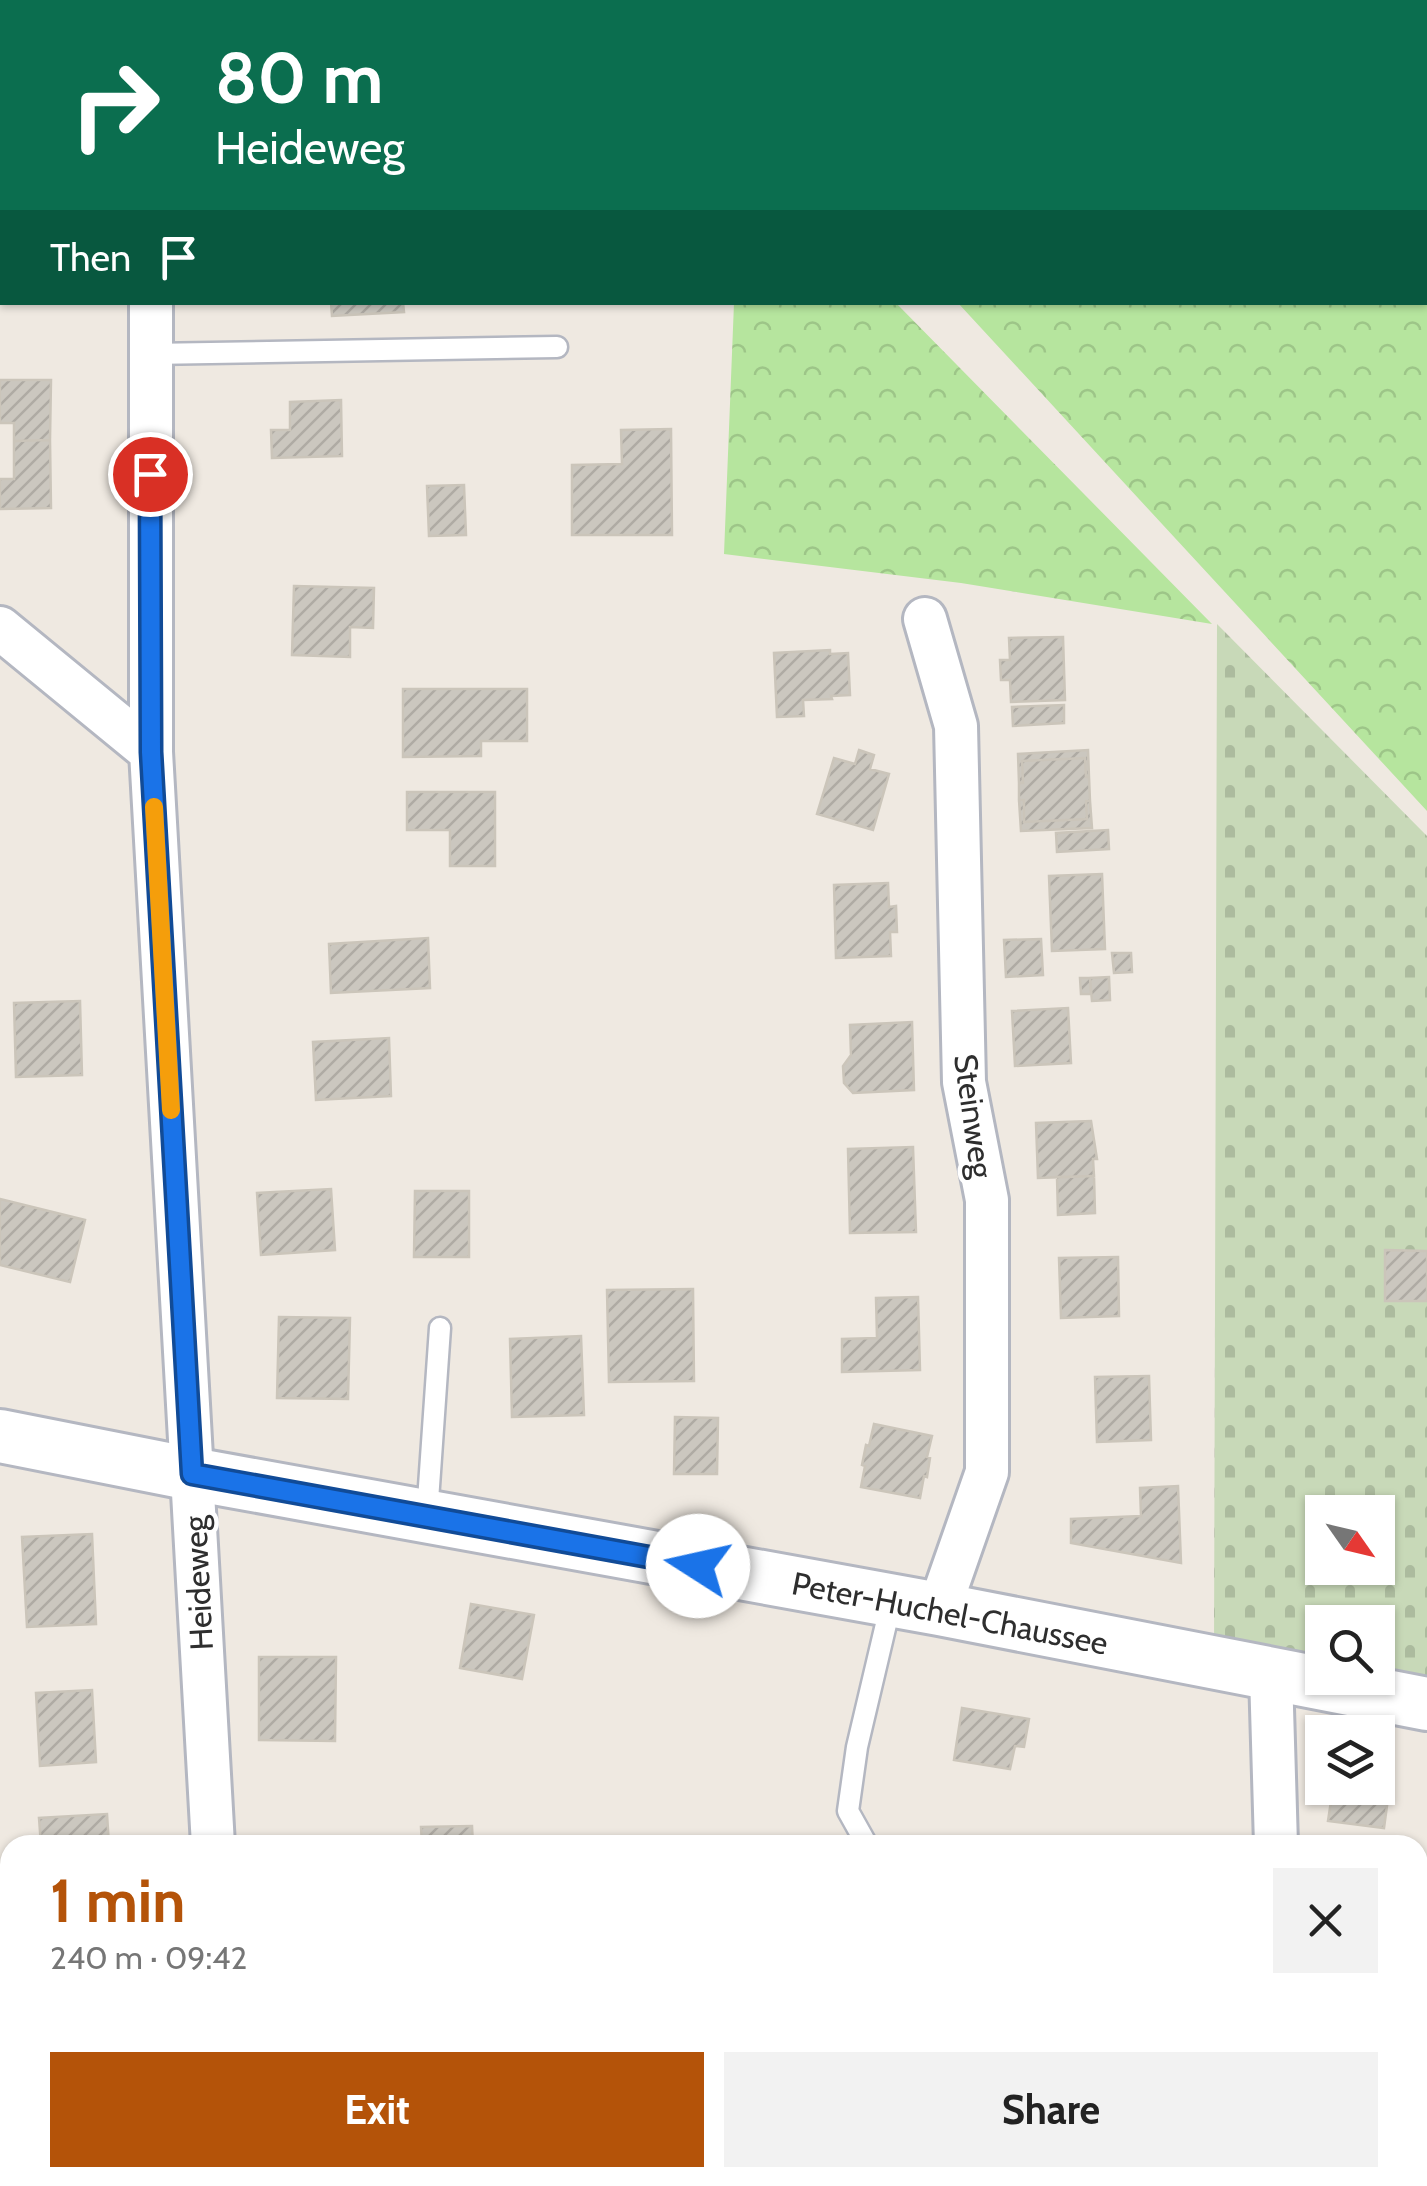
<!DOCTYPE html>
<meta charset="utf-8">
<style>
:root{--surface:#fff;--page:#f2f2f2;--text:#222;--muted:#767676;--accent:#b45309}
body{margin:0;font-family:Cabin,sans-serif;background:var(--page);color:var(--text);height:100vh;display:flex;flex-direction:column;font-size:38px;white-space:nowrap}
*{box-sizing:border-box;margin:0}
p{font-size:32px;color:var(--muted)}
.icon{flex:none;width:55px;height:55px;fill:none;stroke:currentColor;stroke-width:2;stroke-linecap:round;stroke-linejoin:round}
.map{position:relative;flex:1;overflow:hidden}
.details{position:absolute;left:0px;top:1835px;width:1428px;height:352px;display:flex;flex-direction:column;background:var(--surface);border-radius:30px 30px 0 0;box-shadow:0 2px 8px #0004}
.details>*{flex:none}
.top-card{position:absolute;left:0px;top:0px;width:1428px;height:305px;box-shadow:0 2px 8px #0004;background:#0b6e4f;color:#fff;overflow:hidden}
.needle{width:65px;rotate:124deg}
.buttons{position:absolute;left:1305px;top:1495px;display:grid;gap:20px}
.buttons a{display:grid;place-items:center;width:90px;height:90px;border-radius:0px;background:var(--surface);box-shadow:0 2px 8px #0004;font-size:50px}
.pin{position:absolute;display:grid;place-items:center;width:85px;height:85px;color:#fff;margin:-42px;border:5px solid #fff;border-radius:50%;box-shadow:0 2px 10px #0007}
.me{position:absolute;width:110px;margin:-55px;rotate:280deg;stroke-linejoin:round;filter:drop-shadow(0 0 8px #0008)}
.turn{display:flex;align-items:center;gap:35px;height:210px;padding:0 50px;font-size:45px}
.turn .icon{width:130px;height:130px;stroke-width:2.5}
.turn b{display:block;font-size:70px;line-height:85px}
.then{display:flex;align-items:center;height:95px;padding:0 50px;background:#0003;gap:20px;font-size:38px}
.round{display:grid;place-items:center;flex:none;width:105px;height:105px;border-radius:0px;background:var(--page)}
.overview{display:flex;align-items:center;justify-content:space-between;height:170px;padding:0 50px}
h1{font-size:60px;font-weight:700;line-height:75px;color:var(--accent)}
.button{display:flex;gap:20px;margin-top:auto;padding:20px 50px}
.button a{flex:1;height:115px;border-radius:0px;background:var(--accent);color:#fff;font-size:40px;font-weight:700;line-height:115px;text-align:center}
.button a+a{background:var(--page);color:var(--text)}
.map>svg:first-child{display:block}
.forest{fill:url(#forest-crowns)}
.cemetery{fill:url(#cemetery-stones);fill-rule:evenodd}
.building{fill:url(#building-hatch);stroke:#cbc5ba;stroke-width:2.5}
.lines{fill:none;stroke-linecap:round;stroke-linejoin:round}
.service-casing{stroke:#b4b7c1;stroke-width:25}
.minor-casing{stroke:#b4b7c1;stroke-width:48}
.tertiary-casing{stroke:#b4b7c1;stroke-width:58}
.service{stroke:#fff;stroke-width:20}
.minor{stroke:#fff;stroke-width:42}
.tertiary{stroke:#fff;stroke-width:52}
.route-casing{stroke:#114b97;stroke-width:25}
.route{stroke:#1a73e8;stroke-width:18}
.slow{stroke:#f59e0b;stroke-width:18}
.labels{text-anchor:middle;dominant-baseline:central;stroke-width:9;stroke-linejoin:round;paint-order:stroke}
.street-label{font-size:32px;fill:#2e2e2e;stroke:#fff}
</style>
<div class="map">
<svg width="1427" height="2186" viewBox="0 0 1427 2186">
<defs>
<pattern id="forest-crowns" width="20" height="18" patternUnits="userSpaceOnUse" patternTransform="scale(2.5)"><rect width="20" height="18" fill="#b6e59e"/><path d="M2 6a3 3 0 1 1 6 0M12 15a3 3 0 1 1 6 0" fill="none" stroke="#9dc588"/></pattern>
<pattern id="cemetery-stones" width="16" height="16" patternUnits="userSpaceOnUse" patternTransform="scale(2.5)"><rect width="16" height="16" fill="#c8d9b8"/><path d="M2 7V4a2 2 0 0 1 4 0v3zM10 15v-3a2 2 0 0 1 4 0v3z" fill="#acbb9e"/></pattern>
<pattern id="building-hatch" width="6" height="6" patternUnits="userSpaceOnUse" patternTransform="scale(2.5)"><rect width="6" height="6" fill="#cbc7bf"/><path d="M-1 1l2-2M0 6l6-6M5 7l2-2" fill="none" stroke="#afaba4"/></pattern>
</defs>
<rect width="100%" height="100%" fill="#efe9e1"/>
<path class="forest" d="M 679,0 L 1427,0 L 1427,811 L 958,303 L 1425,302 L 1425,2 L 681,2 Z
M 734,303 L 896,303 L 1212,624 L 961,583 L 724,554 Z
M 1215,2178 L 1308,2178 L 1308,2186 L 1215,2186 Z"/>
<path class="cemetery" d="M 1217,624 L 1427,836 L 1427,1693 L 1378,1678 L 1378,1622 L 1322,1622 L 1322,1671 L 1214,1647 ZM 1322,1512 L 1378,1512 L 1378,1568 L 1322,1568 Z"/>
<path class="building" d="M 521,0 L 596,0 L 593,2 L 523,2 Z
M 0,198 L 2,198 L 2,265 L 0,265 Z
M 331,302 L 403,302 L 404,312 L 332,316 Z
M 0,380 L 51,380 L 50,440 L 14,441 L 14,423 L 0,423 Z
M 341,400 L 342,456 L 272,458 L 271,430 L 290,430 L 290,402 Z
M 671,429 L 672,535 L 572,535 L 572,465 L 622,464 L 621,430 Z
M 50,440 L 51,508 L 0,509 L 0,479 L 14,479 L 14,441 Z
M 464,485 L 466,535 L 429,536 L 427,486 Z
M 294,586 L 374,588 L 373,628 L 350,627 L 350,657 L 292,655 Z
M 1063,637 L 1065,700 L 1011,702 L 1010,680 L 1001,680 L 1000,660 L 1010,660 L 1009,638 Z
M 830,650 L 830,654 L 848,653 L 850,695 L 831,696 L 832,699 L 803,700 L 804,716 L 777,717 L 774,653 Z
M 403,689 L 527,689 L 527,741 L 481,741 L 481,756 L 403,757 Z
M 1064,705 L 1064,723 L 1013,726 L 1012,707 Z
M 859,750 L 874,755 L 870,769 L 889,774 L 873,830 L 817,814 L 834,758 L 855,764 Z
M 1088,750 L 1089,777 L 1086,777 L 1085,758 L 1022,761 L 1023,783 L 1019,783 L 1018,754 Z
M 1085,758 L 1086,777 L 1089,777 L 1090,801 L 1086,801 L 1087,819 L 1024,822 L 1024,800 L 1019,800 L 1019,783 L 1023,783 L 1022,761 Z
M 407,792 L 495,792 L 495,866 L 450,866 L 450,830 L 407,830 Z
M 1019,800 L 1024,800 L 1024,822 L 1087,819 L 1086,801 L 1090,801 L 1092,828 L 1021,831 Z
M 1108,830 L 1109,849 L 1057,852 L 1056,833 Z
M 1102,874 L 1105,949 L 1052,951 L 1049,876 Z
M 888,883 L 889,907 L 896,906 L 897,932 L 890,932 L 891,956 L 836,958 L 834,885 Z
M 428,938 L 430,988 L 331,993 L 329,944 Z
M 1041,939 L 1043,975 L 1006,977 L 1004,940 Z
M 1112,953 L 1131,953 L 1132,972 L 1114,973 Z
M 1109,977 L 1110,1000 L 1092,1001 L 1090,978 Z
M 1080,978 L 1090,978 L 1091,994 L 1081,994 Z
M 80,1001 L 82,1075 L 16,1077 L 14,1003 Z
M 1068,1008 L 1071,1063 L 1015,1066 L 1012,1011 Z
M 912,1022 L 914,1090 L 853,1093 L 844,1083 L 843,1066 L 851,1055 L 850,1025 Z
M 389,1038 L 391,1096 L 316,1100 L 313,1042 Z
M 1091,1121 L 1097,1159 L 1093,1159 L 1094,1176 L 1038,1178 L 1036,1123 Z
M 913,1147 L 916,1232 L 850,1233 L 848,1149 Z
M 1094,1176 L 1095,1213 L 1058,1215 L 1057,1177 Z
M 331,1189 L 335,1250 L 261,1255 L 257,1193 Z
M 415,1191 L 469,1191 L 469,1257 L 414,1257 Z
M 0,1199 L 85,1220 L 70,1282 L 0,1265 Z
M 1385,1250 L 1427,1251 L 1427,1301 L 1385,1301 Z
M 1118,1257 L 1119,1316 L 1061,1318 L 1059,1258 Z
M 693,1289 L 694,1381 L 609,1382 L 607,1290 Z
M 918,1297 L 920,1370 L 842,1372 L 842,1339 L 877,1338 L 876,1298 Z
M 279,1317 L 350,1318 L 348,1399 L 277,1398 Z
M 581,1336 L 584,1415 L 512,1417 L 510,1339 Z
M 1149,1376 L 1151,1440 L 1097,1442 L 1095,1377 Z
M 675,1417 L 718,1418 L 717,1474 L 674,1474 Z
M 874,1424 L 932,1436 L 927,1457 L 930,1458 L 927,1477 L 924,1476 L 920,1498 L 861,1487 L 865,1466 L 862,1465 L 866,1445 L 869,1446 Z
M 1178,1486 L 1181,1563 L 1071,1543 L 1071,1519 L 1141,1516 L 1140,1488 Z
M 92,1534 L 96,1624 L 27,1627 L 22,1537 Z
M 471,1604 L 534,1615 L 522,1679 L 460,1668 Z
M 259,1657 L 336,1657 L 335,1741 L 259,1740 Z
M 92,1690 L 96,1762 L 40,1766 L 36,1693 Z
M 962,1708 L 1029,1719 L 1024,1747 L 1015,1746 L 1010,1769 L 954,1760 Z
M 1333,1788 L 1371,1788 L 1371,1790 L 1389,1791 L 1384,1828 L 1328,1821 Z
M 107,1814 L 109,1845 L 41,1845 L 39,1818 Z
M 472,1826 L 473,1845 L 422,1845 L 421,1827 Z
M 1427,1945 L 1427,1979 L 1418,1980 L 1418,1946 Z"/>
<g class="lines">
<g class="service-casing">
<path id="service" d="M 150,354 L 557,347
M 427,1515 L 440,1328
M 867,1845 L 848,1811 L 857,1747 L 891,1603"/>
</g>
<g class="minor-casing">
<path id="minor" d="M 83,0 L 85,2
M 296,2 L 299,0
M 151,302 L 151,752 L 213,1845
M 925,619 L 956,726 L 964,1082 L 987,1200 L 987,1472 L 939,1609
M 0,628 L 151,752
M 1271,1674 L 1276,1845
M 231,2178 L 232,2186
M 1038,2186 L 1042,2178"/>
</g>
<g class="tertiary-casing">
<path id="tertiary" d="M 0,1436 L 192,1474 L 939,1609 L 1427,1704"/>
</g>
<use href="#service" class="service"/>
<use href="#minor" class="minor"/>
<use href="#tertiary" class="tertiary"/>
</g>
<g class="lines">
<g class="route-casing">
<path id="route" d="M 150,474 L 151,752 L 192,1474 L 698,1566"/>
</g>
<use href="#route" class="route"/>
<path class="slow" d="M 154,807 L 171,1110"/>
</g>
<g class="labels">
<g class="street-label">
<text transform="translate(974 1116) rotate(82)">Steinweg</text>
<text transform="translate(198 1583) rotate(-93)">Heideweg</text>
<text transform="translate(950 1613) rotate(11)">Peter-Huchel-Chaussee</text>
</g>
</g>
</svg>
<div class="buttons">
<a><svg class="needle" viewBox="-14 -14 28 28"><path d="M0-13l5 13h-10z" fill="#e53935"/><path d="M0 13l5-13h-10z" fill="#767676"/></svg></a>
<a><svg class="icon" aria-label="search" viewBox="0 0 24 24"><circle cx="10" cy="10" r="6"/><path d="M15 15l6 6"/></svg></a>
<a><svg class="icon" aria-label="layers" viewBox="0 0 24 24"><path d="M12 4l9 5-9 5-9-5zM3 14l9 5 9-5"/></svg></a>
</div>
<div class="pin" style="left:150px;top:474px;background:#d93025"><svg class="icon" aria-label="arrive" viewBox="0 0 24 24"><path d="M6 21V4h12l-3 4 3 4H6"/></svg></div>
<svg class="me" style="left:698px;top:1566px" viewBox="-20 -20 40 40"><circle r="19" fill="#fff"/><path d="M0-13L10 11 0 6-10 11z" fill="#1a73e8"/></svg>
<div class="top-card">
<div class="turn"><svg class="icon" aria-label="right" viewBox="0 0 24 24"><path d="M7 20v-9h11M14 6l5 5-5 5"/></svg><div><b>80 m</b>Heideweg</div></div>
<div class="then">Then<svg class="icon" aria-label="arrive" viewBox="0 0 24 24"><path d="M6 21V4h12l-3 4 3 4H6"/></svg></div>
</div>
<section class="details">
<div class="overview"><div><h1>1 min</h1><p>240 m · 09:42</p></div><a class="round"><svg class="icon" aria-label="close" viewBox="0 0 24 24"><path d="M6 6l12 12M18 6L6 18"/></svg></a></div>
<div class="button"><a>Exit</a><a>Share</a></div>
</section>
</div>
